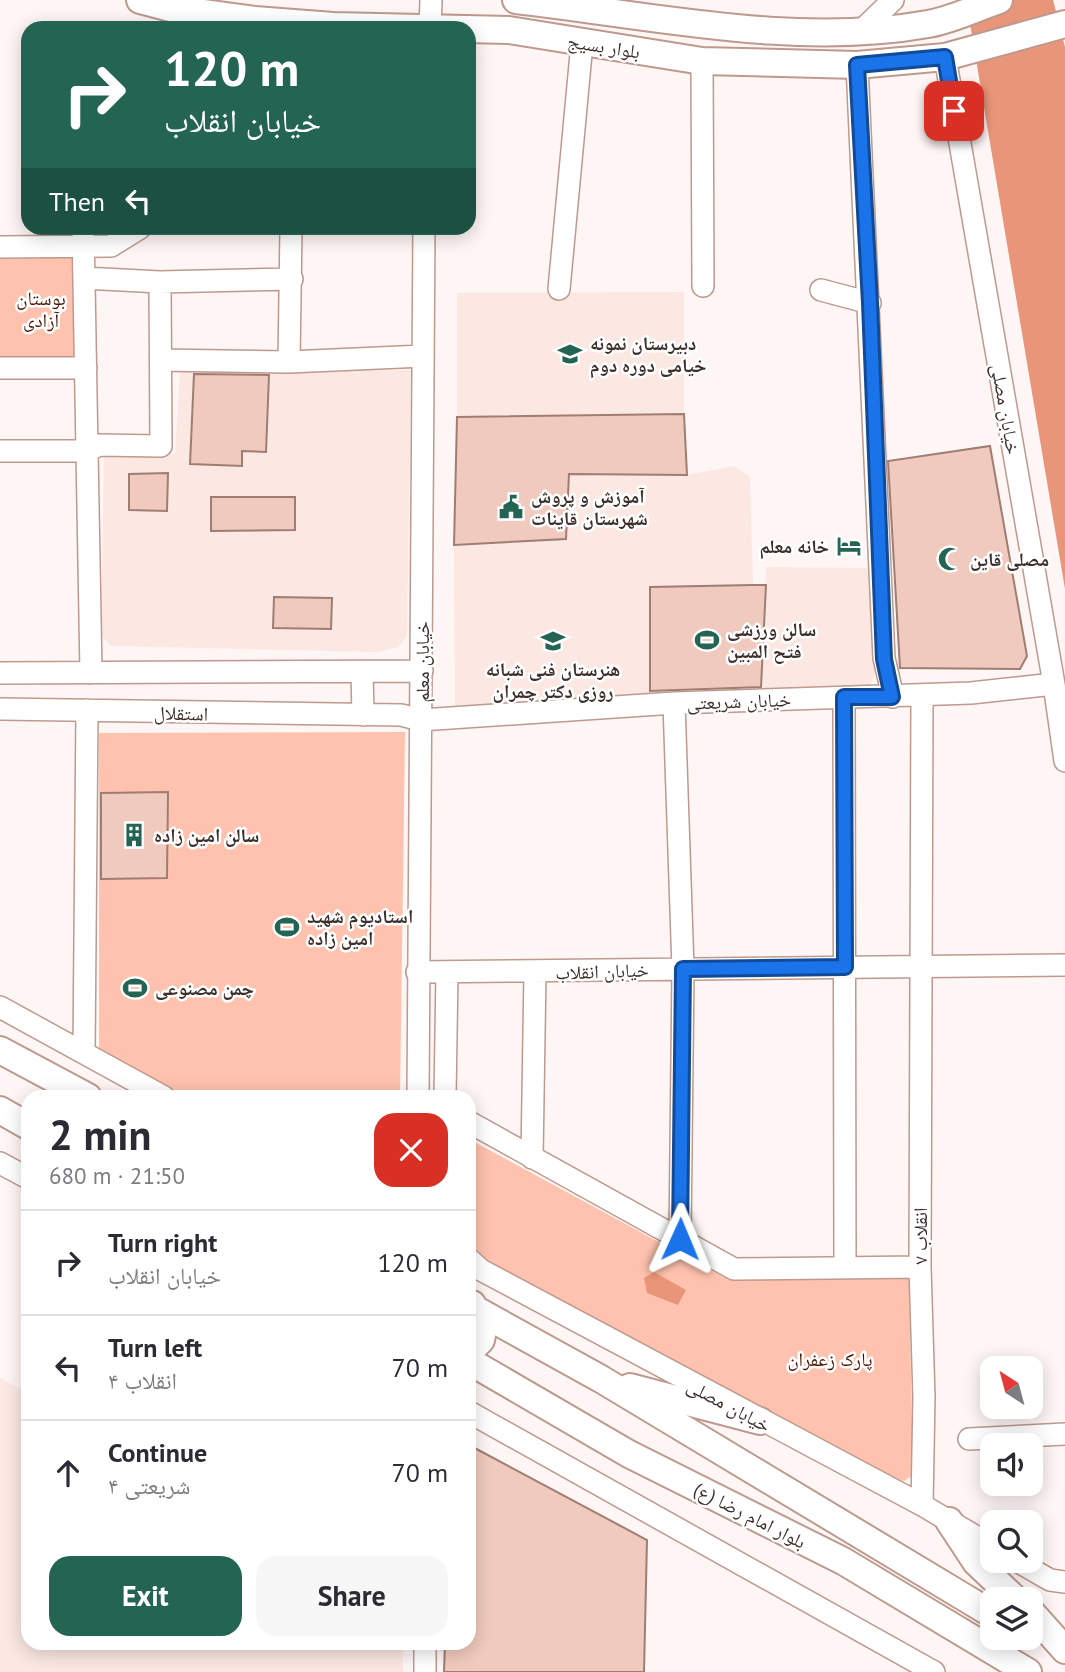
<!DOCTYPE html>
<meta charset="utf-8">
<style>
:root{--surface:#fff;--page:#f7f7f7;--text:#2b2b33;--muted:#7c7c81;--line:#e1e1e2;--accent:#236452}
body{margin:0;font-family:"PT Sans","Noto Naskh Arabic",sans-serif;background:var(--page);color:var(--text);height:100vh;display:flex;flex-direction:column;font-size:26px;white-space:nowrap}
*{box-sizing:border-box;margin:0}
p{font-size:23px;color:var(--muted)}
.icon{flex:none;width:38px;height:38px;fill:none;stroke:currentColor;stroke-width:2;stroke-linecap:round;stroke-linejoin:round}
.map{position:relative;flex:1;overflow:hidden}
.details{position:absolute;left:21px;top:1090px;width:455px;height:560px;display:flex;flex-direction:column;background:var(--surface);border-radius:21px;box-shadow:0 4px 18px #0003}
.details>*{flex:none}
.banner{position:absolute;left:21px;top:21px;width:455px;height:214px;border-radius:21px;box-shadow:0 4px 18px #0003;background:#236452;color:#fff;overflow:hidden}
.needle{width:46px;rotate:324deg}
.buttons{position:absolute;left:980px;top:1356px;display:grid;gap:14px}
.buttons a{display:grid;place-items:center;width:63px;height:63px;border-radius:14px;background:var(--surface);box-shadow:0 4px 18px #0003;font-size:35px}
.pin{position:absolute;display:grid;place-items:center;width:60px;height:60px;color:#fff;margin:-30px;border-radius:14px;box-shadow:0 4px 10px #0006}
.me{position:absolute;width:77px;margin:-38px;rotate:1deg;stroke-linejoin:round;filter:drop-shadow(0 0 5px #0008)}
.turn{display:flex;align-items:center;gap:24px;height:147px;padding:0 28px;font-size:32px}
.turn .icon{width:91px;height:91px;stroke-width:2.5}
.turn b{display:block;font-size:49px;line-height:60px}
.then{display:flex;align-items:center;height:66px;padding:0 28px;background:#0003;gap:14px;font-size:26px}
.round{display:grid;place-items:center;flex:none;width:74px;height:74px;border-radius:21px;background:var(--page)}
.overview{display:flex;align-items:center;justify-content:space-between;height:119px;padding:0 28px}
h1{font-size:42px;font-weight:800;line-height:52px}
.button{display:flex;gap:14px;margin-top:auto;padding:14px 28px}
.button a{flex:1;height:80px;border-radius:21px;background:var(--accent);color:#fff;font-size:28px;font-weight:800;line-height:80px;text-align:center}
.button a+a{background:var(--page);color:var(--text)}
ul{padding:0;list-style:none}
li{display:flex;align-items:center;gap:21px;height:105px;padding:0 28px;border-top:2px solid var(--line)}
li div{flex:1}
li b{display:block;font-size:26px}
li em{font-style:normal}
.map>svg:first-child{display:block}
.built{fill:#fbe8e2}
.green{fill:#fec2ae}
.water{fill:#e99579}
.building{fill:#f0cabe;stroke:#9f7d72;stroke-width:2}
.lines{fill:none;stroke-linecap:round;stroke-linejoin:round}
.minor-casing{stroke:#bd998e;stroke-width:24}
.major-casing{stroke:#bd998e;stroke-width:30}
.minor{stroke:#fff;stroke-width:21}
.major{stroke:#fff;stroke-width:26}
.route-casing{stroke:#114b97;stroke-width:18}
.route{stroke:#1a73e8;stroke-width:12}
.labels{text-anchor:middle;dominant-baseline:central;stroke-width:5;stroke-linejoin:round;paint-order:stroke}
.street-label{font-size:19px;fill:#3d2f2a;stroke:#fff}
.park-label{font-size:19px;fill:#4b1705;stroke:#fff}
.poi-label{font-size:19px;font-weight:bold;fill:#3d2f2a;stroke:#fff;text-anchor:start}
</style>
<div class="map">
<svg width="1065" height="1672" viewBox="0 0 1065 1672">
<rect width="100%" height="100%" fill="#fef6f4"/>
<path class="built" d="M 684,292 L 684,414 L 457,417 L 457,293 Z
M 411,370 L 407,636 L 398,647 L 377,652 L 111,646 L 101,635 L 104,454 L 175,454 L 180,371 Z
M 734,466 L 750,477 L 753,585 L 650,587 L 650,696 L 455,708 L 454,545 L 566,539 L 569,474 L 687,475 Z
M 766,567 L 871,568 L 875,677 L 867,687 L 761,692 Z
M 0,1378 L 28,1393 L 28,1643 L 403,1643 L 403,1672 L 0,1672 Z"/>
<path class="green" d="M 80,257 L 84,359 L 0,358 L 0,259 Z
M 405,732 L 400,1097 L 184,1097 L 99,1051 L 99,733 Z
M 469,1139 L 729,1280 L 909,1279 L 913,1475 L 904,1481 L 860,1466 L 489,1262 L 469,1245 Z"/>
<path class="water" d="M 966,0 L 1053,0 L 1065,47 L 1065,589 Z
M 654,1272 L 686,1290 L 678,1305 L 647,1293 L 644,1278 Z"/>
<path class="building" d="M 194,374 L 269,375 L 266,452 L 242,451 L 242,466 L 190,464 Z
M 684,414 L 687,475 L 569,474 L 566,539 L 454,545 L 457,417 Z
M 990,446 L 1027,656 L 1020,669 L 900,668 L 888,461 Z
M 168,473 L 167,511 L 129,510 L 129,474 Z
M 211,497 L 295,497 L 295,530 L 211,531 Z
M 753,585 L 766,585 L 761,687 L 650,691 L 650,587 Z
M 274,597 L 332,598 L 331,629 L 273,628 Z
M 168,792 L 167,878 L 101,879 L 101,793 Z
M 469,1445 L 647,1540 L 644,1672 L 444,1672 L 445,1643 L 469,1643 Z"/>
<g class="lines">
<g class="minor-casing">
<path id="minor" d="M 430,28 L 431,0
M 862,30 L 893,0
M 945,57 L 1054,684 L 1065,761
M 702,61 L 703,286
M 857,65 L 884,658 L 893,697
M 83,228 L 91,673
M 0,247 L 111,246 L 140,228
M 84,278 L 160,282 L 292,279
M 559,289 L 582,43
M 821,290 L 870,303
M 161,360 L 289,362 L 423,356
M 289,362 L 291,228
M 0,368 L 86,368
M 0,451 L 87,451 L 99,445 L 161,446 L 160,282
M 0,673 L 422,671
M 362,673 L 363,715
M 922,695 L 920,1267 L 924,1397 L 922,1505
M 844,697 L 845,1267
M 674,703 L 683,969 L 680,1239
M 0,709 L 401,715 L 421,720 L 674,703 L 971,693 L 1054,684
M 417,972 L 1065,965
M 0,1007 L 164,1097
M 84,1053 L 87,710
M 418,1097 L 424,228
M 445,1097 L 447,973
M 469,1122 L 734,1269 L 920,1267
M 532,1158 L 535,972
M 0,1163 L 28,1178
M 469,1259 L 481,1270 L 922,1505 L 992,1546
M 469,1412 L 934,1672
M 969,1439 L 1065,1434
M 1017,1561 L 1050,1580 L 1065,1582
M 425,1643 L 425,1672"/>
</g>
<g class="major-casing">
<path id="major" d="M 140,0 L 174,9 L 255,20 L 333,26 L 509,30 L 702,61 L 857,65 L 945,57 L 1065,24
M 516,0 C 649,15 795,48 928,24 C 952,20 976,8 999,0
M 0,1050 L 88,1097
M 0,1110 L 28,1126
M 478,1311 L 601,1379 L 992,1614
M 469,1352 L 481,1340 L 484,1325 L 472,1304
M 469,1361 L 629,1454 L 843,1561 L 1028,1672
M 630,1387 L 760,1421
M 949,1521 L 976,1562 L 1016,1600
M 1031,1612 L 1065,1650"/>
</g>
<use href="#minor" class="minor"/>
<use href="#major" class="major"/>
</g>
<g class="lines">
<g class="route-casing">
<path id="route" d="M 680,1239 L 683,969 L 845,967 L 844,697 L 892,697 L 884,659 L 870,303 L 857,65 L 945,57 L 954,111"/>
</g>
<use href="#route" class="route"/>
</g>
<defs>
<g id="school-bare" transform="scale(1.89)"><path d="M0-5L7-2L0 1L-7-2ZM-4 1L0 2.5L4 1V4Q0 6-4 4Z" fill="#236452" stroke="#fff" stroke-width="2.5" paint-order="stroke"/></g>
<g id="civic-bare" transform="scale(1.89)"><path d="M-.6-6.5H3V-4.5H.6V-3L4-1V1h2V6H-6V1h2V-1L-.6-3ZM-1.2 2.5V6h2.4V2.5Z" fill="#236452" stroke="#fff" stroke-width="2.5" paint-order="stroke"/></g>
<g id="hotel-bare" transform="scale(1.89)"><path d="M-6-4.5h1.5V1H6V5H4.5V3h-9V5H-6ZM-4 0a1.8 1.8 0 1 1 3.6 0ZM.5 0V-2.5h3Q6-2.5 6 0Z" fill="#236452" stroke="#fff" stroke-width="2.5" paint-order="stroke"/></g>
<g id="mosque-bare" transform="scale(1.89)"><path d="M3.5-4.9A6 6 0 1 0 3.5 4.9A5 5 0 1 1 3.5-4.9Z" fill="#236452" stroke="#fff" stroke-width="2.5" paint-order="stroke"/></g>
<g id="stadium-bare" transform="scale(1.89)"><path d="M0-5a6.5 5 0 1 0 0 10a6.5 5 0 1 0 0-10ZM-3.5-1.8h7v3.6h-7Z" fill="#236452" stroke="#fff" stroke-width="2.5" paint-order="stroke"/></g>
<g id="building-bare" transform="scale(1.89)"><path d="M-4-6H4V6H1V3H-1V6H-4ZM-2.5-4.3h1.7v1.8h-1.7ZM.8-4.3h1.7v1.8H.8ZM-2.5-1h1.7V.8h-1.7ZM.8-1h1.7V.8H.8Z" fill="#236452" stroke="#fff" stroke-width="2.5" paint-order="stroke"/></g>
</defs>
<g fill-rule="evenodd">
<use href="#school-bare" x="570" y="354"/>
<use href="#civic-bare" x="511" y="507"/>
<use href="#hotel-bare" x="849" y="546"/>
<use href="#mosque-bare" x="950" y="559"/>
<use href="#stadium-bare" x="707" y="640"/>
<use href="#school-bare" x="553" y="641"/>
<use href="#building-bare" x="134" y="835"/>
<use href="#stadium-bare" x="287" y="927"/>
<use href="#stadium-bare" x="135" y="988"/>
</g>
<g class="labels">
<g class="street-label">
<text transform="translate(604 46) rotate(9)">بلوار بسیج</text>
<text transform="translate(1006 409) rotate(80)">خیابان مصلی</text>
<text transform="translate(422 662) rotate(-90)">خیابان معلم</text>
<text transform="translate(739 701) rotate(-2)">خیابان شریعتی</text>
<text transform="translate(181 713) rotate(1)">استقلال</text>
<text transform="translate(602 971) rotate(-2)">خیابان انقلاب</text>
<text transform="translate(920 1236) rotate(-90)">انقلاب ۷</text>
<text transform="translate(729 1405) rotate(28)">خیابان مصلی</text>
<text transform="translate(750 1515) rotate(27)">بلوار امام رضا (ع)</text>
</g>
<g class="park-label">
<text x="41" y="298">بوستان<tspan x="41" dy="22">آزادی</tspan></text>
<text x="830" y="1359">پارک زعفران</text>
</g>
<g class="poi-label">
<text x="590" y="343">دبیرستان نمونه<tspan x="590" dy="22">خیامی دوره دوم</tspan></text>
<text x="531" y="496">آموزش و پروش<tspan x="531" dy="22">شهرستان قاینات</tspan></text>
<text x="829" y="546" text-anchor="end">خانه معلم</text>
<text x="970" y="559">مصلی قاین</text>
<text x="727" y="629">سالن ورزشی<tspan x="727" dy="22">فتح المبین</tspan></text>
<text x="553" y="669" text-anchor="middle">هنرستان فنی شبانه<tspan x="553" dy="22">روزی دکتر چمران</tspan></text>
<text x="154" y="835">سالن امین زاده</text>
<text x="307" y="916">استادیوم شهید<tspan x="307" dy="22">امین زاده</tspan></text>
<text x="155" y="988">چمن مصنوعی</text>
</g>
</g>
</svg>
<div class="buttons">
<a><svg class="needle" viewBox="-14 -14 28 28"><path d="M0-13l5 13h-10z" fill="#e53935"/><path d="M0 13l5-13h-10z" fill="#7c7c81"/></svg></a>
<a><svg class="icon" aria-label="sound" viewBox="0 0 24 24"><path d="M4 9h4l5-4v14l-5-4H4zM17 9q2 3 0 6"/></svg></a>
<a><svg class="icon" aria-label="search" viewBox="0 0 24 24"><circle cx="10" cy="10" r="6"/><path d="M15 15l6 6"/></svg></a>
<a><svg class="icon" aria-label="layers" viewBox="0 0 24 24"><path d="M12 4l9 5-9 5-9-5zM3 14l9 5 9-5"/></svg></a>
</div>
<div class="pin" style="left:954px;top:111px;background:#d93025"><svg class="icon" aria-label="arrive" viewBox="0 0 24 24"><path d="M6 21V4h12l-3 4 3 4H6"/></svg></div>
<svg class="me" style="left:680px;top:1239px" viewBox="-20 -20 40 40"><path d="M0-17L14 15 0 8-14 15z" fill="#1a73e8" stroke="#fff" stroke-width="4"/></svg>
<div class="banner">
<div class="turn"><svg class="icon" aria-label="right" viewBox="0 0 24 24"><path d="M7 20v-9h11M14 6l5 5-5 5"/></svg><div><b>120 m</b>خیابان انقلاب</div></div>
<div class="then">Then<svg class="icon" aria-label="left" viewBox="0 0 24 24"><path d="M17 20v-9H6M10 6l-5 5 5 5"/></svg></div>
</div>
<section class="details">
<div class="overview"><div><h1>2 min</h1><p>680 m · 21:50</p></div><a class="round" style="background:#d93025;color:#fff"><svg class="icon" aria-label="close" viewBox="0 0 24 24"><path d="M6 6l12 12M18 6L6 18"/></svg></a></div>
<ul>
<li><svg class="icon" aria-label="right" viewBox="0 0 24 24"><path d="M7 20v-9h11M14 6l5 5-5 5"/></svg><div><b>Turn right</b><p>خیابان انقلاب</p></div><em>120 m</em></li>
<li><svg class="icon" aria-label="left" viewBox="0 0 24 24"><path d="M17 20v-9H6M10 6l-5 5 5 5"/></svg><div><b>Turn left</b><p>انقلاب ۴</p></div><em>70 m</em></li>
<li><svg class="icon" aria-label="ahead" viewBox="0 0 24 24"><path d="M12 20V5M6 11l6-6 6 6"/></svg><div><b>Continue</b><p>شریعتی ۴</p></div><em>70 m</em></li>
</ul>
<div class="button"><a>Exit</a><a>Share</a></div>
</section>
</div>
